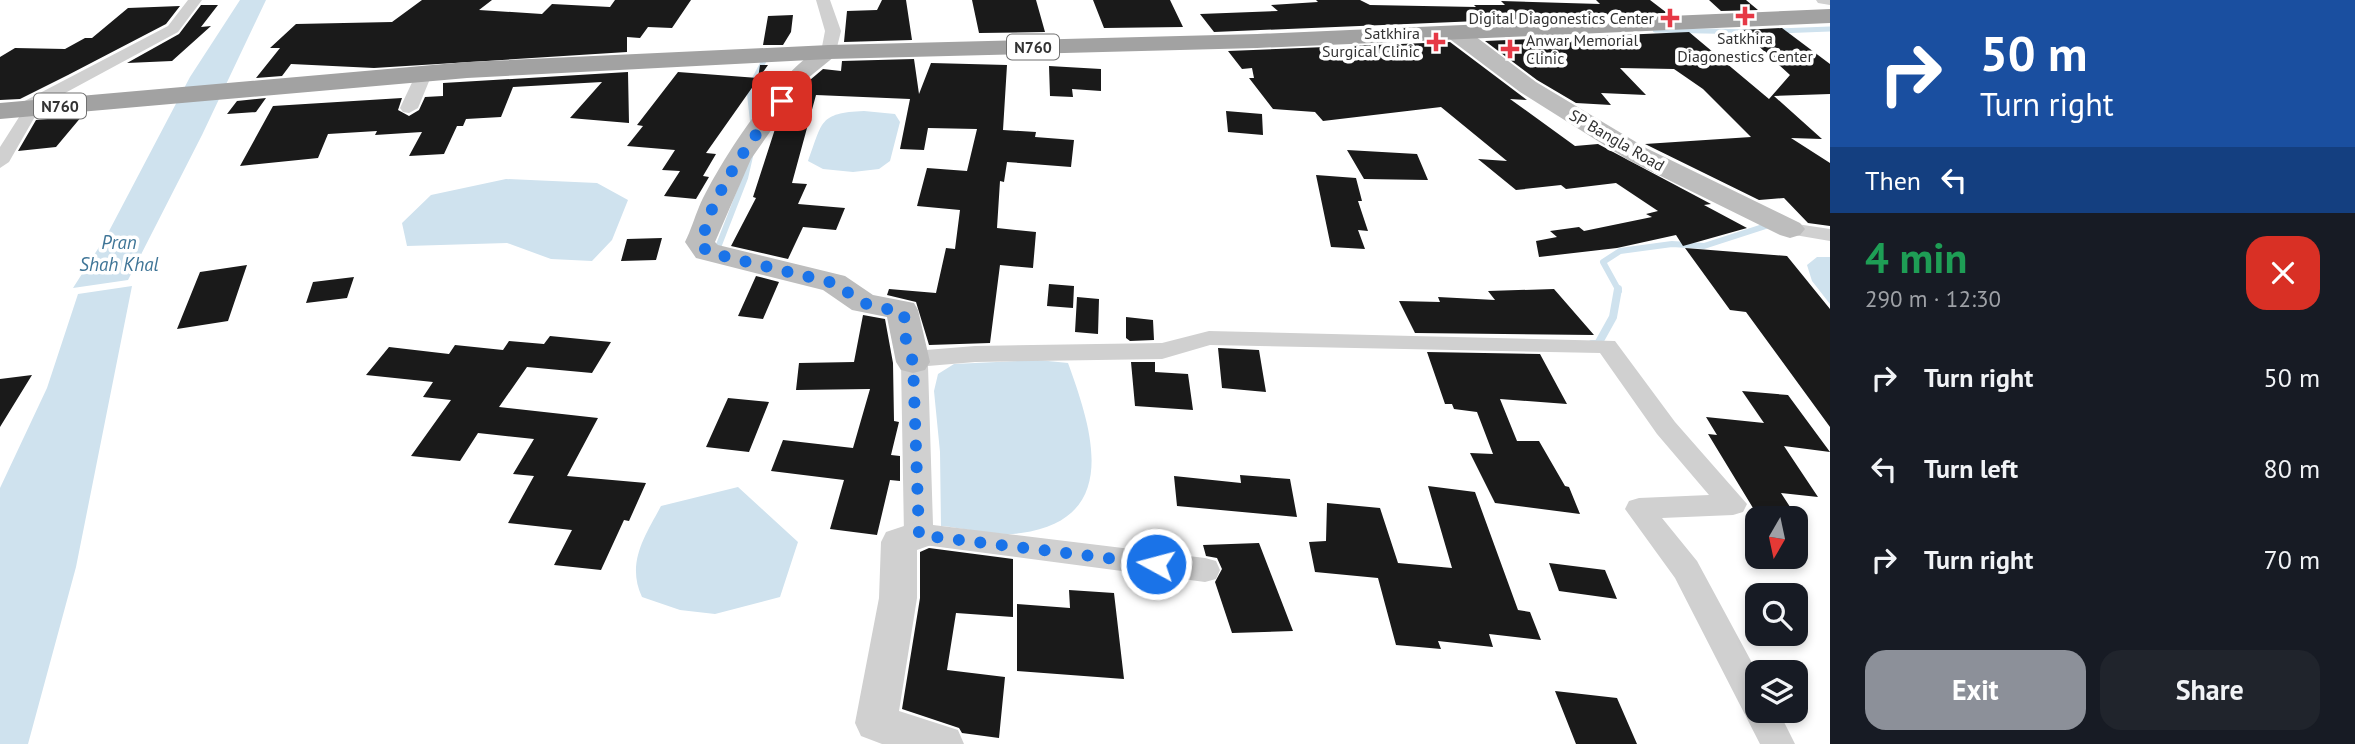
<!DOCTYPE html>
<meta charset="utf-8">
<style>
:root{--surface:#171b24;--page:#20242c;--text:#f1f3f6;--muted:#9ea1a6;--accent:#8c9099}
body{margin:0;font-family:"PT Sans",sans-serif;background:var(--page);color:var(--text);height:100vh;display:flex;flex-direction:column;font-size:26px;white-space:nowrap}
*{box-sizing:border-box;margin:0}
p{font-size:23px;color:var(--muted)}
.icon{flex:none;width:38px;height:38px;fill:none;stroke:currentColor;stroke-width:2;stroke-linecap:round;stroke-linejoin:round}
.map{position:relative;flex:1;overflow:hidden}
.sheet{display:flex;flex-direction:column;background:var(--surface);width:525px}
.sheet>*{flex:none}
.banner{background:#1a4fa0;color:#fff;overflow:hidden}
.needle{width:46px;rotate:189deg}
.buttons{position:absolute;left:1745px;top:506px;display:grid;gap:14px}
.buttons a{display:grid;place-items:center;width:63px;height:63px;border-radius:14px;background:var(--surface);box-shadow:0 4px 10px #0003;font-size:35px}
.pin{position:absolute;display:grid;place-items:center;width:60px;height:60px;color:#fff;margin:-30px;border-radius:14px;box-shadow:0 4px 10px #0006}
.me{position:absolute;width:77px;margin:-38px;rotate:277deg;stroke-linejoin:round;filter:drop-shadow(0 0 5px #0008)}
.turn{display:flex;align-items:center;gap:24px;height:147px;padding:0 35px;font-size:32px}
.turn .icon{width:91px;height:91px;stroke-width:2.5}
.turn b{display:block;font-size:49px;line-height:60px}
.then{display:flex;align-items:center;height:66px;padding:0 35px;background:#0003;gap:14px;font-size:26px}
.round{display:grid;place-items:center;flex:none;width:74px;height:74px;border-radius:21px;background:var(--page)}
.overview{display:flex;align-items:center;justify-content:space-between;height:119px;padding:0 35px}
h1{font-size:42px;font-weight:800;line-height:52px;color:#1e9e55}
.primary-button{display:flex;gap:14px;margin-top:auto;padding:14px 35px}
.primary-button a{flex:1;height:80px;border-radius:21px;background:var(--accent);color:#fff;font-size:28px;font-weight:800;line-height:80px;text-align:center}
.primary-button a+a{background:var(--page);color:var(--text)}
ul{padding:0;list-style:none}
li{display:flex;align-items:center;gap:21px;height:91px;padding:0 35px}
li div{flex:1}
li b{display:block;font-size:26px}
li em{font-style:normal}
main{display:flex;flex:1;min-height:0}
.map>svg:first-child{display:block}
.water{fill:#cfe2ee}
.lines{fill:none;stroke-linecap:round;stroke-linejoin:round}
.stream-far2{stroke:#cfe2ee;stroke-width:5}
.stream-far1{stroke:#cfe2ee;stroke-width:6}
.stream{stroke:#cfe2ee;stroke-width:8}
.building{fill:#1a1a1a}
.minor{fill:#d0d0d0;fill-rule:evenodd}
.tertiary{fill:#d0d0d0;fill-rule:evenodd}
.secondary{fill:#bdbdbd;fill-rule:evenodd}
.trunk{fill:#a2a2a2;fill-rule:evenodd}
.route{stroke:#1a73e8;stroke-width:12;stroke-dasharray:0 21.6}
.poi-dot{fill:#e63946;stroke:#fff;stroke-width:2.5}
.labels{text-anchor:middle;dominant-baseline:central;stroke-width:7;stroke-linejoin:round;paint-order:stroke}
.far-poi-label{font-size:16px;fill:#333;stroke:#fff;text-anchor:end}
.shield{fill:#fff;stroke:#707070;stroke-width:2}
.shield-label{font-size:16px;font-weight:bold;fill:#333}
.far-street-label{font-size:16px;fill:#333;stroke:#fff}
.water-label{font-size:19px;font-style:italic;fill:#3f7597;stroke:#fff}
</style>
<main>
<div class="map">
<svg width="1830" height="744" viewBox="0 0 1830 744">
<rect width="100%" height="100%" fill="#fff"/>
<path class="water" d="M 240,0 L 266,0 L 202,135 L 128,280 L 73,288 L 108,233 L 190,77 Z
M 864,111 L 895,114 L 900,122 L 890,161 L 879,169 L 853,172 L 823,169 L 808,161 C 823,122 818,113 864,111 Z
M 506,179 L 597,183 L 628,200 L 612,240 L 592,261 L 551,259 L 507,243 L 407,246 L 402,223 L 431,195 Z
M 1817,257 L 1830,257 L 1830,304 L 1812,281 L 1807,265 Z
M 132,286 L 76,567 L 28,744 L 0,744 L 0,488 L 47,388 L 78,294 Z
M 1038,360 L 1068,363 C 1092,429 1122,519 1021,533 C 996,537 966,528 941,526 L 940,452 L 934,391 L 938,374 L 954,364 Z
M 738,487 L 798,542 L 780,597 L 715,614 L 680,610 L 642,597 C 626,563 645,536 661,506 Z"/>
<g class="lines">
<path class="stream-far2" d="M 1655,30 L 1754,32
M 1777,31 L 1830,29
M 753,126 L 749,89 L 765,59"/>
<path class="stream-far1" d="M 721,252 L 717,250 L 745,178 L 751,152
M 1619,291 L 1603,262 L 1620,251 L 1672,244 L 1704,246 L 1772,224"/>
<path class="stream" d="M 1592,344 L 1598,344 L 1613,317 L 1618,289"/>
</g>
<path class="building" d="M 422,0 L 492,0 L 479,10 L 542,14 L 552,4 L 610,7 L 615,0 L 691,0 L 672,28 L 648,27 L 640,38 L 627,37 L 627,52 L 374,68 L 291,64 L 282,76 L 256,78 L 280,48 L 270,48 L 296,24 L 392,22 Z
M 882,0 L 906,0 L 912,40 L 844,42 L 847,11 L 877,10 Z
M 972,0 L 1036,0 L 1045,32 L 979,33 Z
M 1093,0 L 1170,0 L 1183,27 L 1104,28 Z
M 1316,0 L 1360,0 L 1370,5 L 1476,7 L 1474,5 L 1505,5 L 1501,1 L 1600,4 L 1596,0 L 1650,0 L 1667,13 L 1214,32 L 1200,14 L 1278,11 L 1271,5 L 1318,2 Z
M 1709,0 L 1746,0 L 1758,10 L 1721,11 Z
M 201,5 L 218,5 L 201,27 L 211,26 L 172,61 L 127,63 L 179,34 Z
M 180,6 L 166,24 L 68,75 L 20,99 L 0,100 L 0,57 L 15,48 L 65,49 L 85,38 L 92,38 L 128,8 Z
M 793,15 L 791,32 L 783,45 L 763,45 L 768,16 Z
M 1782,28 L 1830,64 L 1830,94 L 1774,96 L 1822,139 L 1791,138 L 1830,163 L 1830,226 L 1808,223 L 1784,198 L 1759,200 L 1645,144 L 1751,137 L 1703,89 L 1674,69 L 1620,68 L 1646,95 L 1601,93 L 1611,105 L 1576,103 L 1537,80 L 1485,41 L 1689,32 L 1769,99 L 1790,75 L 1741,30 Z
M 1450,42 L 1527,100 L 1510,99 L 1575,146 L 1598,144 L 1711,204 L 1704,205 L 1747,228 L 1683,246 L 1676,235 L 1617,248 L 1539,257 L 1536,241 L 1557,237 L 1550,231 L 1579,227 L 1584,231 L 1652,217 L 1646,214 L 1658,211 L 1616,183 L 1566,189 L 1561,185 L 1516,190 L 1478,159 L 1507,161 L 1441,107 L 1323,121 L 1315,112 L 1273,109 L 1249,78 L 1254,78 L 1252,68 L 1242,69 L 1228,51 Z
M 914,59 L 919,94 L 931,63 L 1007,65 L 1003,130 L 1036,132 L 1035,137 L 1074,140 L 1071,167 L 1007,162 L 1004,182 L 1000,181 L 997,228 L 1036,232 L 1033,268 L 1000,265 L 990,343 L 929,345 L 916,302 L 887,295 L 889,289 L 936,293 L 946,248 L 955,249 L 960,210 L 917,206 L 927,168 L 967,171 L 977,129 L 928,128 L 924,150 L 900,149 L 910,99 L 816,95 L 792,183 L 807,184 L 798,204 L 845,208 L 836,230 L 803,227 L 788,259 L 731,246 L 756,198 L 753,197 L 775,129 L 810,80 L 823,69 L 841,71 L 842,61 Z
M 760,65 L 768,65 L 706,153 L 716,154 L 703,176 L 709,177 L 696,199 L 664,196 L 680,171 L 662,170 L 675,150 L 627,146 L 643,126 L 637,125 L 678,72 L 758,78 Z
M 1049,66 L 1101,69 L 1101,91 L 1072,89 L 1073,97 L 1050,96 Z
M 628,72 L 629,123 L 570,118 L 602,82 L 513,87 L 501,117 L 466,119 L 463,126 L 457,126 L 444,154 L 409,156 L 422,132 L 375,135 L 377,131 L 328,134 L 318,158 L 240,166 L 273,106 L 402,98 L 398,110 L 409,116 L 419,110 L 425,97 L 443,96 L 443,83 Z
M 266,98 L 256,112 L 227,114 L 237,101 Z
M 1226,111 L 1262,114 L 1263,135 L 1228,132 Z
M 82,116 L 56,147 L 18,151 L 36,120 Z
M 1347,150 L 1417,154 L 1428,180 L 1364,179 Z
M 1316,175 L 1356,178 L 1362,201 L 1358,201 L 1368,231 L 1358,230 L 1365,249 L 1331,247 Z
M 662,238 L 656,260 L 621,261 L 627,239 Z
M 1685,248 L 1787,256 L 1830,309 L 1830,427 L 1746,312 L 1730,310 Z
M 247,265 L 228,321 L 177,329 L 200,272 Z
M 756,276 L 779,282 L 763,319 L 738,316 Z
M 354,277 L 347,298 L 306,303 L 313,282 Z
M 1049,284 L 1074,286 L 1073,308 L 1047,306 Z
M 1554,289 L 1594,335 L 1415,333 L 1399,301 L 1440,302 L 1438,297 L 1495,300 L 1488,291 Z
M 1077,297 L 1099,299 L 1098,334 L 1075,332 Z
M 863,315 L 885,319 L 893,363 L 894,421 L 899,422 L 891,455 L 900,456 L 900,481 L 890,480 L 877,535 L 830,529 L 844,480 L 771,471 L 783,440 L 853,448 L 870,389 L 796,390 L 799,363 L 854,362 Z
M 1126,317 L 1153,320 L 1154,340 L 1130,341 L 1126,338 Z
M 550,336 L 611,342 L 592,373 L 527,367 L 499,407 L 598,418 L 567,476 L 646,483 L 629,521 L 624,520 L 601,570 L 554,565 L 572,530 L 508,523 L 534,476 L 513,474 L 534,439 L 478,433 L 460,461 L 411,456 L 451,400 L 423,397 L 433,382 L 366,375 L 389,347 L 449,354 L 455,345 L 503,350 L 509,341 L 544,344 Z
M 1218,348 L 1259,350 L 1266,392 L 1222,388 Z
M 1427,352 L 1540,354 L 1567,404 L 1500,399 L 1517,441 L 1539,441 L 1565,486 L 1569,487 L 1580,514 L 1495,503 L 1470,453 L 1493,454 L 1477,412 L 1454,409 L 1452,404 L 1445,404 Z
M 1131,362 L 1155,362 L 1155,372 L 1188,374 L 1193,410 L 1135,406 Z
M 32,375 L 0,427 L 0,379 Z
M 1742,391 L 1788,395 L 1830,452 L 1784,446 L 1818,497 L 1781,493 L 1794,513 L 1753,508 L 1708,434 L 1717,435 L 1706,417 L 1764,423 Z
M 728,398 L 769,402 L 749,452 L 706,447 Z
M 1240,475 L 1290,479 L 1297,517 L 1177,506 L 1174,476 L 1241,483 Z
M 1428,486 L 1475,492 L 1518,610 L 1530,612 L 1541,640 L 1489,634 L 1493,647 L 1438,641 L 1441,649 L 1396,645 L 1378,578 L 1315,572 L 1309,542 L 1326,541 L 1327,503 L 1380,508 L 1398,563 L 1452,568 Z
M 1259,543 L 1293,631 L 1232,633 L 1215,582 L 1222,569 L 1217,558 L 1206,556 L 1203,545 Z
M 929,548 L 1013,559 L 1013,617 L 956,613 L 947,670 L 1005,677 L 999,738 L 962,733 L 959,728 L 902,709 L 920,598 L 920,552 Z
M 1549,563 L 1605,570 L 1617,599 L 1559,591 Z
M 1069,590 L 1114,593 L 1124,679 L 1017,671 L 1017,604 L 1070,608 Z
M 1555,691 L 1617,698 L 1637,744 L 1576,744 Z"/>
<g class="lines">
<path class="minor" d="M 188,0 L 202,0 L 178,32 L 41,106 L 9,162 L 0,168 L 0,147 L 21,114 L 14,109 L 17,105 L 168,26 Z
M 816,0 L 830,0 L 841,31 L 835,55 L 829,57 L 821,52 L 825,31 Z
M 1816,0 L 1830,0 L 1830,5 L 1818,3 Z
M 424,69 L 432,74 L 418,108 L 409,113 L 403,112 L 400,108 L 416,74 Z
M 1790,223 L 1830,229 L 1830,241 L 1783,233 L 1780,229 Z
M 1209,331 L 1615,341 L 1675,422 L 1747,504 L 1743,512 L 1733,515 L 1662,518 L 1697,561 L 1757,672 L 1757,710 L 1778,710 L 1795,744 L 1760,744 L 1675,578 L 1625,509 L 1629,501 L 1639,498 L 1709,495 L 1657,434 L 1600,353 L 1210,345 L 1162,359 L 975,362 L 928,366 L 933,525 L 1205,558 L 1216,561 L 1220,570 L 1216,579 L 1205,582 L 909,543 L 904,535 L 901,362 L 904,356 L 926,350 L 975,346 L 1162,343 Z"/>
<path class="tertiary" d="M 919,521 L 931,525 L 937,535 L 931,545 L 917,550 L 917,598 L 899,711 L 958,730 L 964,744 L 882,744 L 861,736 L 855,723 L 879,598 L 881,542 L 886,532 Z"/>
<path class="secondary" d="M 1455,26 L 1463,27 L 1536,82 L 1646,148 L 1800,223 L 1805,229 L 1800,235 L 1790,238 L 1780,235 L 1628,160 L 1520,92 L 1447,37 L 1444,32 Z
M 829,45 L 840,52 L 808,78 L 751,159 L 715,242 L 718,245 L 845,276 L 873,295 L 914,303 L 918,310 L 930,362 L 925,370 L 913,373 L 901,370 L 896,362 L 887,317 L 852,310 L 823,290 L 696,258 L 685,242 C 691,230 694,219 699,207 C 716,167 787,56 829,45 Z"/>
<path class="trunk" d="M 1830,9 L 1830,23 L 1257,48 L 829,59 L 467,78 L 0,119 L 0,103 L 467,62 L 829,45 L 1257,34 Z"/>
</g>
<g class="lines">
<path class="route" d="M 782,101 C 755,134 731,168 713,207 C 708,218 706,230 700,242 L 707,252 L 834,283 L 863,303 L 904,313 L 906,341 L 913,362 L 919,535 L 1156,564"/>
</g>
<g class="poi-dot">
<path d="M1741.5 5.5h7v7h7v7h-7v7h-7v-7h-7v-7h7z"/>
<path d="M1666.5 7.5h7v7h7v7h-7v7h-7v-7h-7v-7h7z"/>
<path d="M1432.5 31.5h7v7h7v7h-7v7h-7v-7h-7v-7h7z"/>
<path d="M1506.5 38.5h7v7h7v7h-7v7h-7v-7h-7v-7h7z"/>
</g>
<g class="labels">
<g class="far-poi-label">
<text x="1654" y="18">Digital Diagonestics Center</text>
<text x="1420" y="33">Satkhira<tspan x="1420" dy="18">Surgical Clinic</tspan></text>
<text x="1745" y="38" text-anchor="middle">Satkhira<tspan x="1745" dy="18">Diagonestics Center</tspan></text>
<text x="1526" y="40" text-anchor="start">Anwar Memorial<tspan x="1526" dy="18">Clinic</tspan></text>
</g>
<g class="shield">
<rect x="1007" y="34.5" width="52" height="25" rx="5"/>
<rect x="34" y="93.5" width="52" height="25" rx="5"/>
</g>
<g class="shield-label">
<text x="1033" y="47">N760</text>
<text x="60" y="106">N760</text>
</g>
<g class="far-street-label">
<text transform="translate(1617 140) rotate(30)">SP Bangla Road</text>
</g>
<g class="water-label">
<text x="119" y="242">Pran<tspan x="119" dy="22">Shah Khal</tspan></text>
</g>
</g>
</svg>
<div class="buttons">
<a><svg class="needle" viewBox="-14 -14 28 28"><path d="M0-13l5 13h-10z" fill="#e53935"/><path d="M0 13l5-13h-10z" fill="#9ea1a6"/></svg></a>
<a><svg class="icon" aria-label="search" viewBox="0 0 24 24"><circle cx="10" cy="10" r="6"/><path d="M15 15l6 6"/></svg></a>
<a><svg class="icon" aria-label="layers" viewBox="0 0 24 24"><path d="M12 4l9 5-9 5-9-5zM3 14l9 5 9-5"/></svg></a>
</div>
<div class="pin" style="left:782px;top:101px;background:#d93025"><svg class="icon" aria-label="arrive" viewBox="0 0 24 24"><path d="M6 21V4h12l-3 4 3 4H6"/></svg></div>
<svg class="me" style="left:1156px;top:564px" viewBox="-20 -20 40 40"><circle r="17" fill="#1a73e8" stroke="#fff" stroke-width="3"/><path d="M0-11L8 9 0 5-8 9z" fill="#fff"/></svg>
</div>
<section class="sheet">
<div class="banner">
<div class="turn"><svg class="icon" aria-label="right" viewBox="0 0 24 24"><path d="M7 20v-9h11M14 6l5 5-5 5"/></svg><div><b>50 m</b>Turn right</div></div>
<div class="then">Then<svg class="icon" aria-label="left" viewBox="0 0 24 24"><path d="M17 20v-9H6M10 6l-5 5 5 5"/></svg></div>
</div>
<div class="overview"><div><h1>4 min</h1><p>290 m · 12:30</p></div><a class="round" style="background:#d93025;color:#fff"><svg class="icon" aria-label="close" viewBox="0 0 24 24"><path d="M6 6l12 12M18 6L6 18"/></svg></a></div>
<ul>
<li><svg class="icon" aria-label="right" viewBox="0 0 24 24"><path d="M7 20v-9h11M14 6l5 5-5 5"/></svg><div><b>Turn right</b></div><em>50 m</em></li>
<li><svg class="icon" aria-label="left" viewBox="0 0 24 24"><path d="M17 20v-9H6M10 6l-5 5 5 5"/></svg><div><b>Turn left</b></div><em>80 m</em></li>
<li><svg class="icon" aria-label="right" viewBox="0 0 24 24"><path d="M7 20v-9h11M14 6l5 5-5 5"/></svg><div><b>Turn right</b></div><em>70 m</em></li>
</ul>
<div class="primary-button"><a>Exit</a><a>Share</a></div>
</section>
</main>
